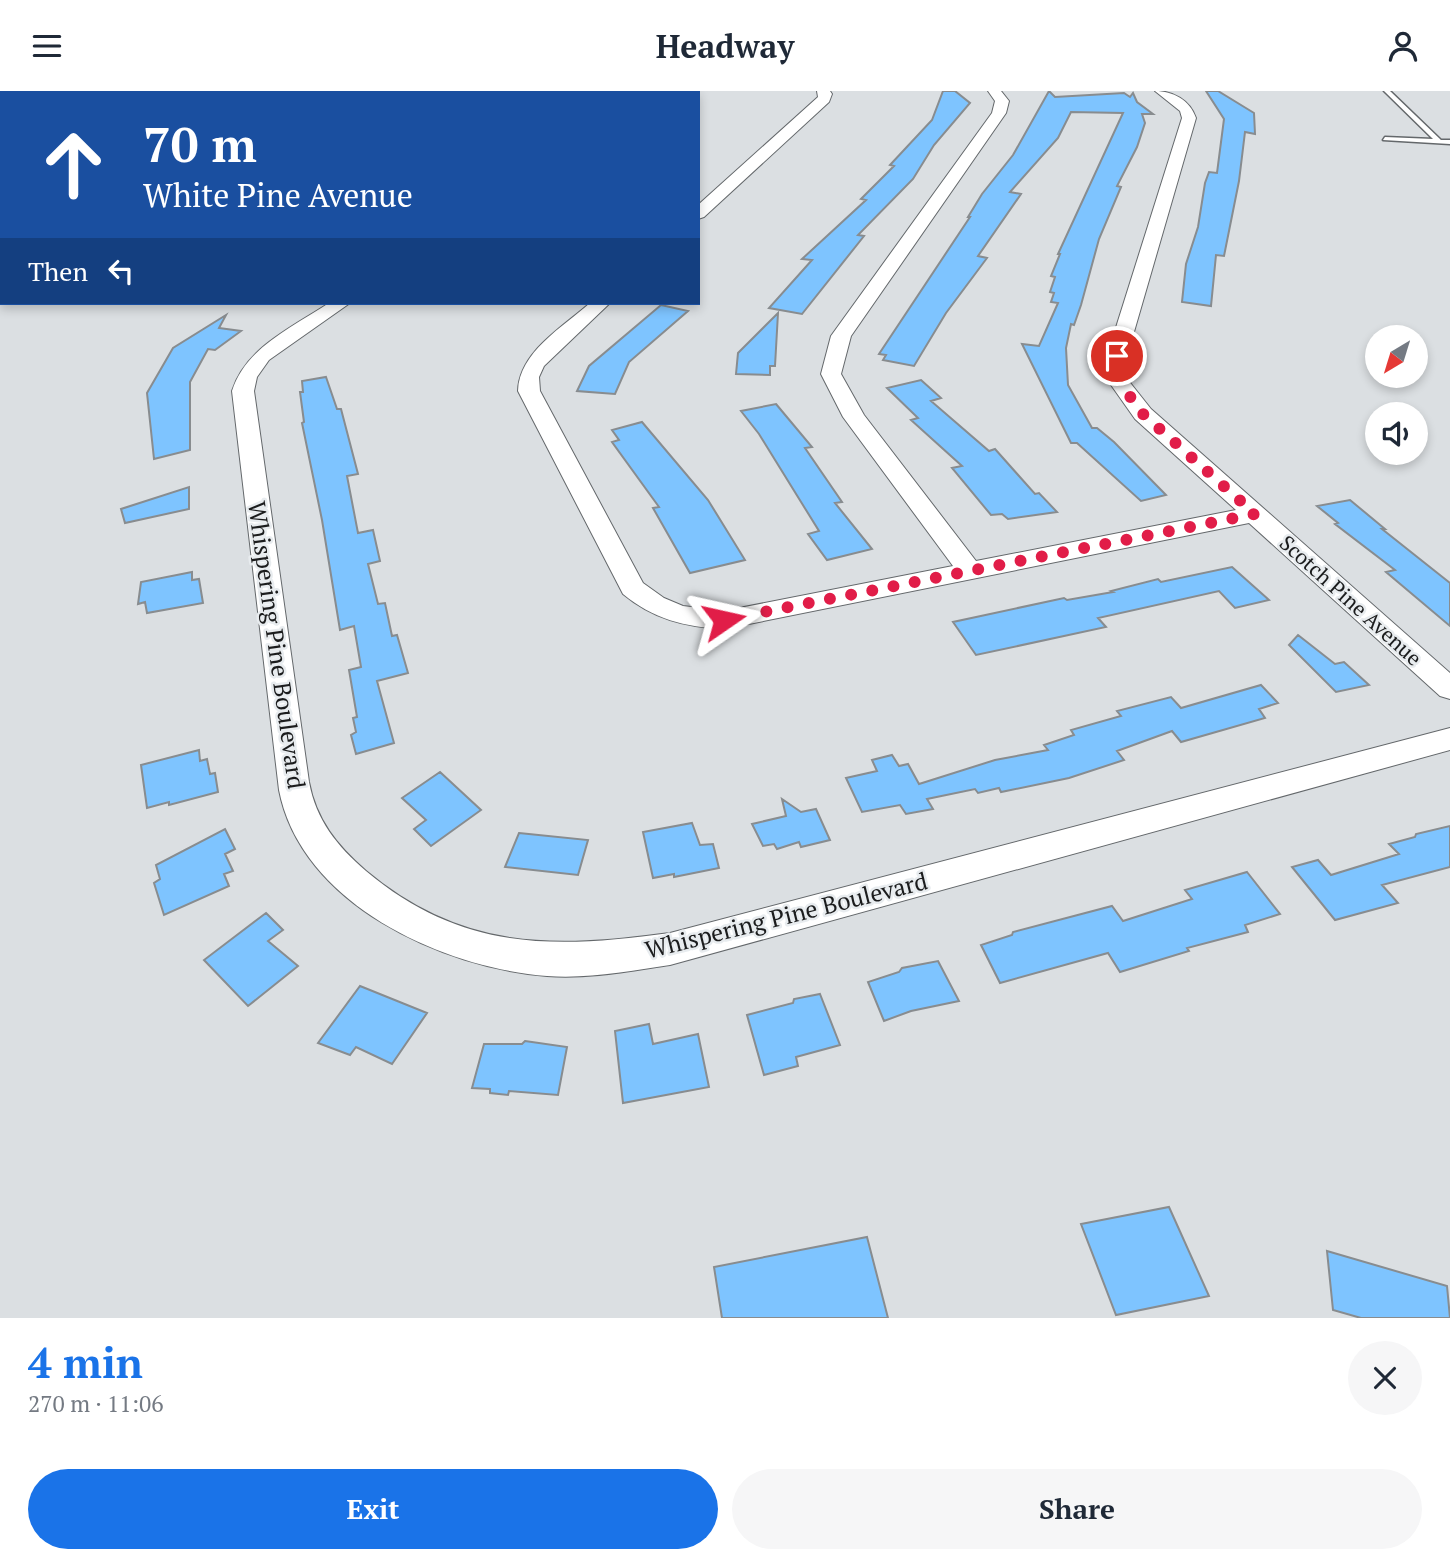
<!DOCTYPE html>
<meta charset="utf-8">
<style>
:root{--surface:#fff;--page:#f6f6f7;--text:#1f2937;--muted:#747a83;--accent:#1a73e8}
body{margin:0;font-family:"PT Serif",serif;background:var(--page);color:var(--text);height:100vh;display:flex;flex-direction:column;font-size:26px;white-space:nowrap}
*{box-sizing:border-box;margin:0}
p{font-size:23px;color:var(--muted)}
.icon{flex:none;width:38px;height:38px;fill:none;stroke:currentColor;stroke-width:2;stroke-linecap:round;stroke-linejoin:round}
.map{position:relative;height:1227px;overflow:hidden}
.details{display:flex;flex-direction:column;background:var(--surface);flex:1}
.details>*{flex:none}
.top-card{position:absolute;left:0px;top:0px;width:700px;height:214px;box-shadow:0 4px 10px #0003;background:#1a4fa0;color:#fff;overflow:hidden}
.needle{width:46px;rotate:218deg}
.controls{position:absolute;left:1365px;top:234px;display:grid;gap:14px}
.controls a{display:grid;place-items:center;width:63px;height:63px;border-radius:50%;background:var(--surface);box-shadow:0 4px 10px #0003;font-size:35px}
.pin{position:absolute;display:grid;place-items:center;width:60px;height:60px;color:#fff;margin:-30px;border:4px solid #fff;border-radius:50%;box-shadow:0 2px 7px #0007}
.me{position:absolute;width:77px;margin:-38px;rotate:79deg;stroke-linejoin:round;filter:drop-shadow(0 0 5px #0008)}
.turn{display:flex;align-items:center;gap:24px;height:147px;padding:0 28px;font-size:32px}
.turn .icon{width:91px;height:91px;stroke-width:2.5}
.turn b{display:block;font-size:49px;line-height:60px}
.then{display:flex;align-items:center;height:66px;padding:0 28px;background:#0003;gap:14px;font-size:26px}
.round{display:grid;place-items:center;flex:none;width:74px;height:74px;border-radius:37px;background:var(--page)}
.summary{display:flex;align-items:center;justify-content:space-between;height:119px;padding:0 28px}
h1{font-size:42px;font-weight:700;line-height:52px;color:var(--accent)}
.primary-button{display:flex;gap:14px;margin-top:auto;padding:14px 28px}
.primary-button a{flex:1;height:80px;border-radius:42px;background:var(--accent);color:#fff;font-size:28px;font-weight:700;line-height:80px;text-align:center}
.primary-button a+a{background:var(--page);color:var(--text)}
header{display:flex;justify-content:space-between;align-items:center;height:91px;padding:0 28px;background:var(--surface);font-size:32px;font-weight:700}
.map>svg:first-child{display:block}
.building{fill:#7ec4ff;stroke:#888c8f;stroke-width:2}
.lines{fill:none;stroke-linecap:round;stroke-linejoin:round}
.service-casing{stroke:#64686b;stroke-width:3}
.minor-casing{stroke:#64686b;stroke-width:2}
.service{fill:#fff;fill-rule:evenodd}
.minor{fill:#fff;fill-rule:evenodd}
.rail-casing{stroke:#787a7c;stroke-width:3.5}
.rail{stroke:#e8ecef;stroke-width:2.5;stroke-dasharray:8;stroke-linecap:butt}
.route{stroke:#e11d48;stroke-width:12;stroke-dasharray:0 21.6}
.labels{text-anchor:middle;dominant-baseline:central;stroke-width:5;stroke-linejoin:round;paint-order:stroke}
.far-street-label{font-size:21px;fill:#1b1c1d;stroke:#e8ecef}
.street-label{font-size:24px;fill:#1b1c1d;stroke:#e8ecef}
</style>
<header><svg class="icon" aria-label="menu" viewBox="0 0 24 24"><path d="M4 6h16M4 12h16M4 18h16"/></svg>Headway<svg class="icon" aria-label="person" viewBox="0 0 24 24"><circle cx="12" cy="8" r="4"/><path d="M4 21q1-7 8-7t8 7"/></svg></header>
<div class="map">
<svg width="1450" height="1227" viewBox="0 0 1450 1227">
<rect width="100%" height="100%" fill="#dbdfe2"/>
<path class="building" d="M 943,0 L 955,0 L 970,12 L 934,54 L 913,88 L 858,144 L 864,145 L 802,223 L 769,217 L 812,169 L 802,168 L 866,109 L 861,108 L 894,75 L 890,74 L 932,29 Z
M 1049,0 L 1055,6 L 1124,2 L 1130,6 L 1133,2 L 1137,11 L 1153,23 L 1142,23 L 1145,32 L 1137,56 L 1117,95 L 1121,96 L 1099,148 L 1081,214 L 1074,234 L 1071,233 L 1066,257 L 1068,294 L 1092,337 L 1097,337 L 1114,351 L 1166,404 L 1141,410 L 1077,352 L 1071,352 L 1022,253 L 1039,255 L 1058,212 L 1051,211 L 1054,202 L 1050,201 L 1055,186 L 1051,185 L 1060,163 L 1058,163 L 1123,22 L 1071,21 L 1058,47 L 1010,101 L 1021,103 L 978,165 L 987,167 L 946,222 L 914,275 L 883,269 L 886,264 L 879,263 L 970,126 L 968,126 L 982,103 L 1013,64 Z
M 1206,0 L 1218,0 L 1254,22 L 1255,43 L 1245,41 L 1239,90 L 1224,165 L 1216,164 L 1211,215 L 1182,211 L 1186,173 L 1198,136 L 1205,92 L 1209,81 L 1217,82 L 1224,28 Z
M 661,214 L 688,220 L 629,271 L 615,303 L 577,300 L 589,275 Z
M 778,222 L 775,275 L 770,275 L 770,284 L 736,283 L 738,262 Z
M 226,224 L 219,237 L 241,240 L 215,259 L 208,258 L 190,291 L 190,359 L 154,368 L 147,302 L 173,257 Z
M 326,286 L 337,318 L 341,318 L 358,383 L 347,385 L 358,442 L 373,439 L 380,470 L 368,473 L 378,513 L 385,512 L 392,545 L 397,544 L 408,582 L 377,590 L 394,652 L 356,663 L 351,644 L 356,641 L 353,627 L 357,626 L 349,579 L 361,576 L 354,535 L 340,539 L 322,429 L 302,332 L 304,331 L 300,301 L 303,301 L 302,290 Z
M 921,289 L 941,307 L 931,310 L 989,360 L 995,358 L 1035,403 L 1039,402 L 1057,421 L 1008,428 L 1002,423 L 991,424 L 952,377 L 962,375 L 911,329 L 918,327 L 887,297 Z
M 776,313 L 812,356 L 805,357 L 842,411 L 835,412 L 872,458 L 827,469 L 808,443 L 819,440 L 759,343 L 741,320 Z
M 642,331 L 708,409 L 745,469 L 690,482 L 653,417 L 659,416 L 612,351 L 619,349 L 612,339 Z
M 189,396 L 189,418 L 125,432 L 121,418 Z
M 1350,409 L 1385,438 L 1382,438 L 1450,492 L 1450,535 L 1386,481 L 1395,479 L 1335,433 L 1338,432 L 1317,415 Z
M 1232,476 L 1269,509 L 1235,517 L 1219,500 L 1098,527 L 1106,536 L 976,564 L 953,531 L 1064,507 L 1067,509 L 1113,501 L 1111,500 L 1158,488 L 1161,491 Z
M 192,481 L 192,489 L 199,488 L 203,512 L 147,522 L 145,511 L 138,513 L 141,491 Z
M 1298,544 L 1335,573 L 1344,571 L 1369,594 L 1336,601 L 1289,554 Z
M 1261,594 L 1278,612 L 1259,618 L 1265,627 L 1181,651 L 1172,640 L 1117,660 L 1124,669 L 1069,687 L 1001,701 L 999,697 L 978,702 L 975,698 L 927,708 L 933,718 L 906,723 L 900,714 L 862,721 L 846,687 L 877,680 L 872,669 L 892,664 L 899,675 L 908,673 L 919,693 L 995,669 L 1048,659 L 1044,654 L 1074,644 L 1071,639 L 1121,625 L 1117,620 L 1171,606 L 1181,617 Z
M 199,659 L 200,670 L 207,668 L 210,683 L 215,682 L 218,701 L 169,714 L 169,711 L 147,717 L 141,674 Z
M 440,681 L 481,719 L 431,755 L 414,738 L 426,729 L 402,707 Z
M 782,708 L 801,721 L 816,718 L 830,749 L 801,756 L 799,751 L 777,758 L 774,753 L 763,755 L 752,733 L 786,725 Z
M 692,732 L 700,754 L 713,753 L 719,777 L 674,786 L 674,783 L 653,787 L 643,741 Z
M 1450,735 L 1450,776 L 1382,794 L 1398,812 L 1335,829 L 1292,776 L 1318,769 L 1331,784 L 1399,763 L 1389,753 L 1415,746 L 1416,743 Z
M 225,738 L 235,758 L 225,763 L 233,780 L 224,783 L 229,795 L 164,824 L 154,792 L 160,788 L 156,774 Z
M 519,742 L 588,749 L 578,784 L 505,776 Z
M 1247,781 L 1280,823 L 1245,834 L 1248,841 L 1187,857 L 1189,860 L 1120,881 L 1108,862 L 1000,892 L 981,854 L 1012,844 L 1013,841 L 1112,815 L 1123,830 L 1192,808 L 1185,799 Z
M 266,822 L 283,839 L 268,850 L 298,875 L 248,915 L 204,869 Z
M 938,870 L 959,910 L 911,920 L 884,930 L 868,891 L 899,881 L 902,877 Z
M 360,895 L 427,922 L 392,973 L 356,956 L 350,964 L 318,952 Z
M 820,903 L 840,954 L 796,966 L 798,975 L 764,984 L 747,924 L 793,912 L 794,908 Z
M 649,933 L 653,953 L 698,943 L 709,996 L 623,1012 L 615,940 Z
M 525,950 L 567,956 L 558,1004 L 509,1000 L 508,1004 L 490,1002 L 490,998 L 472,997 L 484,953 L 522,953 Z
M 1169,1116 L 1209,1205 L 1116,1224 L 1081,1133 Z
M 867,1146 L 888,1227 L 722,1227 L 714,1176 Z
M 1327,1160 L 1447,1195 L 1450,1227 L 1361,1227 L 1333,1219 Z"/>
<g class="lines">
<g class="service-casing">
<path id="service" d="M 1384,0 L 1390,0 L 1441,49 L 1450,49 L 1450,53 L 1383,49 L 1385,46 L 1433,48 Z"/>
</g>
<g class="minor-casing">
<path id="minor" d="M 645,0 L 658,0 L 644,2 Z
M 817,0 L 830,0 L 832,3 L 829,11 L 704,126 L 698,128 L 698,114 L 818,6 Z
M 988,0 L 1001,0 L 1009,10 L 1006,22 L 851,245 L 841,283 L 864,324 L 976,470 L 1236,419 L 1135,328 L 1104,284 L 1107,265 L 1182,27 L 1180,20 L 1155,0 C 1173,0 1190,9 1196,27 L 1127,265 L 1124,284 L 1151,318 L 1450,582 L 1450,608 L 1440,605 L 1249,432 L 724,538 C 685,536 653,528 623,503 L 518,300 C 519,261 563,236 590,212 L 610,212 L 544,275 L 539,286 L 540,300 L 643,492 L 664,507 L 683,515 L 724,520 L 953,475 L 843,326 L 821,283 L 831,245 L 992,22 L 995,10 Z
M 329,212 L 350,212 L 269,269 L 257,286 L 254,300 L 309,691 C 316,729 337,755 366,780 C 461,860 553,858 670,842 L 1450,637 L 1450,659 L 670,874 C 629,880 589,888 547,885 C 443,877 301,813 279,699 L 232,300 C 246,256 293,236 329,212 Z"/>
</g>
<use href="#service" class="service"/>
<use href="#minor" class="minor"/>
<g class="rail-casing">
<path id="rail" d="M 17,2 L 40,0"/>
</g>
<use href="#rail" class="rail"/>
</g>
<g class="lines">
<path class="route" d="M 724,529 L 1255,423 L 1143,323 L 1114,284 L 1117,265"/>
</g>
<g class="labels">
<g class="far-street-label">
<text transform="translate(1351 509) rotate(42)">Scotch Pine Avenue</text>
</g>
<g class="street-label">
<text transform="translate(277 554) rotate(82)">Whispering Pine Boulevard</text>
<text transform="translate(786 824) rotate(-14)">Whispering Pine Boulevard</text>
</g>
</g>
</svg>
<div class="controls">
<a><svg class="needle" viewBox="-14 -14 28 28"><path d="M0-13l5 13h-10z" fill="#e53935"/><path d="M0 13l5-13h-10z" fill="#747a83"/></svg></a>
<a><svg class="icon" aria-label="sound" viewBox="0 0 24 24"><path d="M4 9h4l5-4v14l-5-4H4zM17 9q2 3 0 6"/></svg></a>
</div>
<div class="pin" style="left:1117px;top:265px;background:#d93025"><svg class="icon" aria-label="arrive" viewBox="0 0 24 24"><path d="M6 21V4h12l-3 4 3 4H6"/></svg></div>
<svg class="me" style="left:724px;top:529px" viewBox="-20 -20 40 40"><path d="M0-17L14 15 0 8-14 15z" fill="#e11d48" stroke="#fff" stroke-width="4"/></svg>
<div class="top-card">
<div class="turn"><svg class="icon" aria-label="ahead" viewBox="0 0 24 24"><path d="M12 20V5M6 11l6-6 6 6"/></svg><div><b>70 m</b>White Pine Avenue</div></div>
<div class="then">Then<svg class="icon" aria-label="left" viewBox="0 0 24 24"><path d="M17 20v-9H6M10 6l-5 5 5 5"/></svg></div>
</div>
</div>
<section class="details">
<div class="summary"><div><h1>4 min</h1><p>270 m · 11:06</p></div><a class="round"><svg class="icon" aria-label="close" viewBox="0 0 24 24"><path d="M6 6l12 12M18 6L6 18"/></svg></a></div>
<div class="primary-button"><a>Exit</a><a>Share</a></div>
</section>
